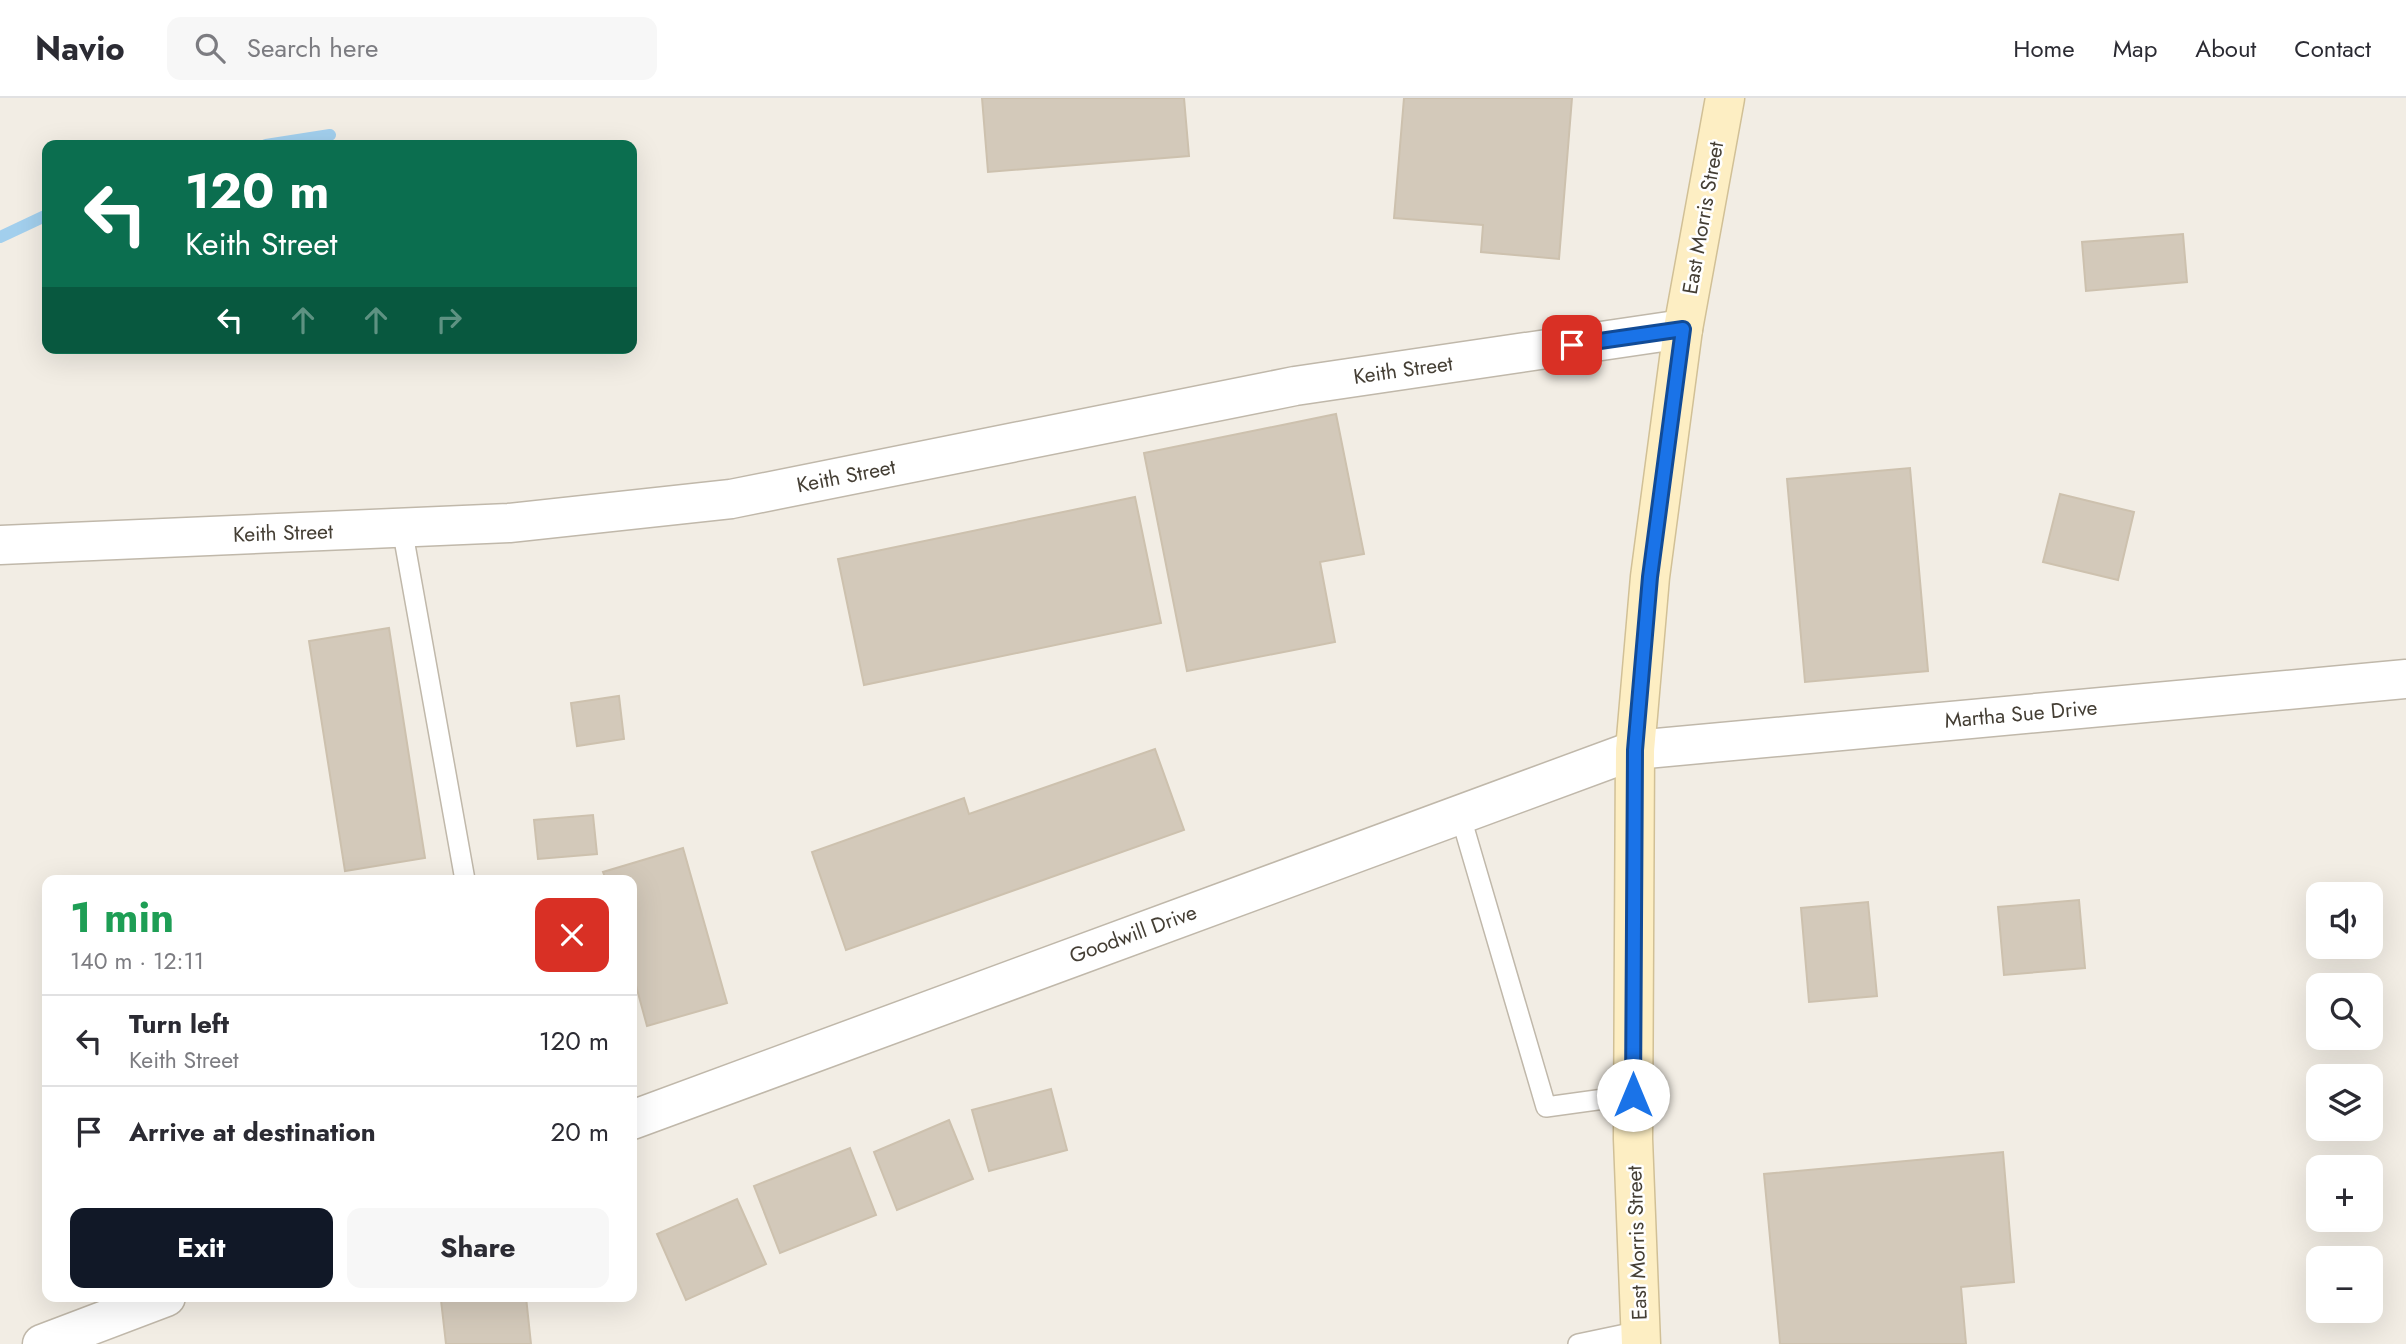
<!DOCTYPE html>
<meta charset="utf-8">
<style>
:root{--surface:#fff;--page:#f7f7f7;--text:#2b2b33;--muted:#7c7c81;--line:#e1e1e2;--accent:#111827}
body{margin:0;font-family:Jost,sans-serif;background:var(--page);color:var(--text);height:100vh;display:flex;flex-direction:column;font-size:26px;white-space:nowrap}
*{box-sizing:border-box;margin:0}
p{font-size:23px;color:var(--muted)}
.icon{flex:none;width:38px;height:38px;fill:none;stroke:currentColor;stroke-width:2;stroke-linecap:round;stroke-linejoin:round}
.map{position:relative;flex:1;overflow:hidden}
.panel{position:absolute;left:42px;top:777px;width:595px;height:427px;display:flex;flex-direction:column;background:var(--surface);border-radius:14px;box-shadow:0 7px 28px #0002}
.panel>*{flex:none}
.guide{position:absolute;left:42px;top:42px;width:595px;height:214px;border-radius:14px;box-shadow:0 7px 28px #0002;background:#0b6e4f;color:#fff;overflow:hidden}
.tools{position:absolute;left:2306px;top:784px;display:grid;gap:14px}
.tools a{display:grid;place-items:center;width:77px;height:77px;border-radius:14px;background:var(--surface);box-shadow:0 7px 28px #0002;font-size:35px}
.pin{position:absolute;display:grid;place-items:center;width:60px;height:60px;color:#fff;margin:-30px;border-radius:14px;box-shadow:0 4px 10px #0006}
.me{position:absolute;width:77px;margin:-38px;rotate:0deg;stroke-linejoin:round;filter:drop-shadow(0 0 5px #0008)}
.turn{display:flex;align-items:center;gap:24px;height:147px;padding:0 28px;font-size:32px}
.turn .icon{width:91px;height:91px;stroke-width:2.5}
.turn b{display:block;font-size:49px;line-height:60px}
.lanes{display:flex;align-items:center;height:66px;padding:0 28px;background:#0003;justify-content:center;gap:35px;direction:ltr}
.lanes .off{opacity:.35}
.round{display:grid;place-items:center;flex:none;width:74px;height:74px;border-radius:14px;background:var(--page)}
.head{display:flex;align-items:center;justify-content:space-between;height:119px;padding:0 28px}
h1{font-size:42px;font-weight:700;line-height:52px;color:#1e9e55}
.primary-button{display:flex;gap:14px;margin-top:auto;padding:14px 28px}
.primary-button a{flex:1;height:80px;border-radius:14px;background:var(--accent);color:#fff;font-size:28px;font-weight:700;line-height:80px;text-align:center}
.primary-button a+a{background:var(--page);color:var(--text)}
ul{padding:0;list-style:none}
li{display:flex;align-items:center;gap:21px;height:91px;padding:0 28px;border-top:2px solid var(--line)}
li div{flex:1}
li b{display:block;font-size:26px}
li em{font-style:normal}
header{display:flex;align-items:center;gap:42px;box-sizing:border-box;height:98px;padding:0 35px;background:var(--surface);border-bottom:2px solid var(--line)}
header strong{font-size:33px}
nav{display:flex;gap:38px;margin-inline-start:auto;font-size:24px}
.search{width:490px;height:63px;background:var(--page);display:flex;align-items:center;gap:18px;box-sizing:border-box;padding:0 24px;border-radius:14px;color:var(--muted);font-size:26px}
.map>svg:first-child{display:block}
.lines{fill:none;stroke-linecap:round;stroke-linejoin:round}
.stream{stroke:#a2cfed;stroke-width:12}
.building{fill:#d3c9ba;stroke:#cdc1ae;stroke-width:2}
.service-casing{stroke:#c0b8aa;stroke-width:22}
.minor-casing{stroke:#c0b8aa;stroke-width:41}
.secondary-casing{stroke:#d1c096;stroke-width:41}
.service{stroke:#fff;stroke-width:19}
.minor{stroke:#fff;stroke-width:38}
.secondary{stroke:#fdeec3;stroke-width:38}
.route-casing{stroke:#114b97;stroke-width:18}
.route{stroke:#1a73e8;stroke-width:12}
.labels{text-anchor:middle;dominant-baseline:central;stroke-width:5;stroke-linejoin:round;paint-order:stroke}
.street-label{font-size:21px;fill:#443e34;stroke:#fff}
</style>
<header>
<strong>Navio</strong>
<div class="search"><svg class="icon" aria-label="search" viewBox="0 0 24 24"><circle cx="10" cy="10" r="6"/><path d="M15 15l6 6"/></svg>Search here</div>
<nav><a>Home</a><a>Map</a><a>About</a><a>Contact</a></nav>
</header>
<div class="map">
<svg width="2406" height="1246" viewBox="0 0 2406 1246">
<rect width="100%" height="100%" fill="#f2ede4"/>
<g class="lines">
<path class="stream" d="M 266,47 L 330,37
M 0,139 L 47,117"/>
</g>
<path class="building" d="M 982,0 L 1184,0 L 1189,58 L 988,74 Z
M 1404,0 L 1572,0 L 1559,161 L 1481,154 L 1483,127 L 1394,120 Z
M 2183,136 L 2187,184 L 2086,193 L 2082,144 Z
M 1336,316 L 1364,456 L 1320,464 L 1335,544 L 1187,573 L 1144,355 Z
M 1910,370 L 1928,573 L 1805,584 L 1787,381 Z
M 2060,396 L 2134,414 L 2118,482 L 2043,464 Z
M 1135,399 L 1161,525 L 864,587 L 838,461 Z
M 389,530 L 425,760 L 345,773 L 309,543 Z
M 619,598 L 624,641 L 577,648 L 571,605 Z
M 1155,651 L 1184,732 L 846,852 L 812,754 L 964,700 L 969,716 Z
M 593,717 L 597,756 L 538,761 L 534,722 Z
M 683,750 L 727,905 L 647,928 L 632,873 L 632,782 L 606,782 L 603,774 Z
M 2079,802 L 2085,870 L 2004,877 L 1998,809 Z
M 1868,804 L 1877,898 L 1809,904 L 1801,810 Z
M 1051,991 L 1067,1052 L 989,1073 L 972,1012 Z
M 949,1022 L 973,1081 L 897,1112 L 874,1054 Z
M 850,1050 L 876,1117 L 780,1155 L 754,1088 Z
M 2003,1054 L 2014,1184 L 1961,1189 L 1966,1246 L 1780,1246 L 1764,1076 Z
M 737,1101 L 766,1166 L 686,1202 L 657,1136 Z
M 466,1199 L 526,1199 L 531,1246 L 446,1246 L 441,1202 Z"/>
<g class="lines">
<g class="service-casing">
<path id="service" d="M 402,430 L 465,782
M 1460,716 L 1546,1009 L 1633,997
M 1578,1246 L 1640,1233"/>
</g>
<g class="minor-casing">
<path id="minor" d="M 0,447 L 509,425 L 731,401 L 1295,288 L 1683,231
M 632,1022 L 1635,652 L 2406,581
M 42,1246 L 166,1199"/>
</g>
<g class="secondary-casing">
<path id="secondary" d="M 1641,1246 L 1633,1041 L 1635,652 L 1650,479 L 1683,231 L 1725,0"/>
</g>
<use href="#service" class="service"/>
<use href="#minor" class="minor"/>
<use href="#secondary" class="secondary"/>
</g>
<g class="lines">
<g class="route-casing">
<path id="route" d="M 1572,247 L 1683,231 L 1650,479 L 1635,652 L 1633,997"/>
</g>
<use href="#route" class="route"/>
</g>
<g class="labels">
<g class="street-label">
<text transform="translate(1703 120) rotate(-80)">East Morris Street</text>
<text transform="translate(1403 272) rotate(-8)">Keith Street</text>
<text transform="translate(846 378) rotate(-11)">Keith Street</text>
<text transform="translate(283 435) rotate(-2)">Keith Street</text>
<text transform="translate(2021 616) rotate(-5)">Martha Sue Drive</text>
<text transform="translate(1133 836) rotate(-20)">Goodwill Drive</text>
<text transform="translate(1637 1145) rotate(-92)">East Morris Street</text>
</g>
</g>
</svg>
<div class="tools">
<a><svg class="icon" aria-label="sound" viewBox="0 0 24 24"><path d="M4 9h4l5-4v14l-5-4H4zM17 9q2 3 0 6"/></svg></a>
<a><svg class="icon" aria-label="search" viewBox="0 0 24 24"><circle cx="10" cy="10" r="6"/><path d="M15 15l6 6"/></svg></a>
<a><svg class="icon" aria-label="layers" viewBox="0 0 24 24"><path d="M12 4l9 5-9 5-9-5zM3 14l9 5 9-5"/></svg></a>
<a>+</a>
<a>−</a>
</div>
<div class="pin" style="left:1572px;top:247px;background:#d93025"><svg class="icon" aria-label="arrive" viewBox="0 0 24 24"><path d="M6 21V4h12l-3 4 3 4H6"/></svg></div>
<svg class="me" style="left:1633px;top:997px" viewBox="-20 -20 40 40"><circle r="19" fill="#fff"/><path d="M0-13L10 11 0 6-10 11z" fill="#1a73e8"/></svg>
<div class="guide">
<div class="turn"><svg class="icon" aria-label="left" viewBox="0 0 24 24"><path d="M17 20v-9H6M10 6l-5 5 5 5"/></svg><div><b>120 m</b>Keith Street</div></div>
<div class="lanes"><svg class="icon" aria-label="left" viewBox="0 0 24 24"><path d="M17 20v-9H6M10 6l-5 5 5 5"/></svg><svg class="icon off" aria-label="ahead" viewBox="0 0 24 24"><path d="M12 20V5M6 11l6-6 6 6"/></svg><svg class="icon off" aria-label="ahead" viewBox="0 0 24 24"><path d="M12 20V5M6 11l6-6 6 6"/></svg><svg class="icon off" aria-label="right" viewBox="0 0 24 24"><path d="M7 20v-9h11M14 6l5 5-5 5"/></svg></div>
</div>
<section class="panel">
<div class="head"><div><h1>1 min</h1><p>140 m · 12:11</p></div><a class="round" style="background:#d93025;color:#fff"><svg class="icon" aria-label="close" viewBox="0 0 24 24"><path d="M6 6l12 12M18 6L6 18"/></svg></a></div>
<ul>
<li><svg class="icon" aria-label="left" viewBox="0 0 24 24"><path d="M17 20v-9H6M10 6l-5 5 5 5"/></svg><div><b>Turn left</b><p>Keith Street</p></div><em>120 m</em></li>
<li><svg class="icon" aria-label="arrive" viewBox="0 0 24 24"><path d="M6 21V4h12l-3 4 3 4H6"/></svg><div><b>Arrive at destination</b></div><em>20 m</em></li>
</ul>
<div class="primary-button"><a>Exit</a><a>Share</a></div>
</section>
</div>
